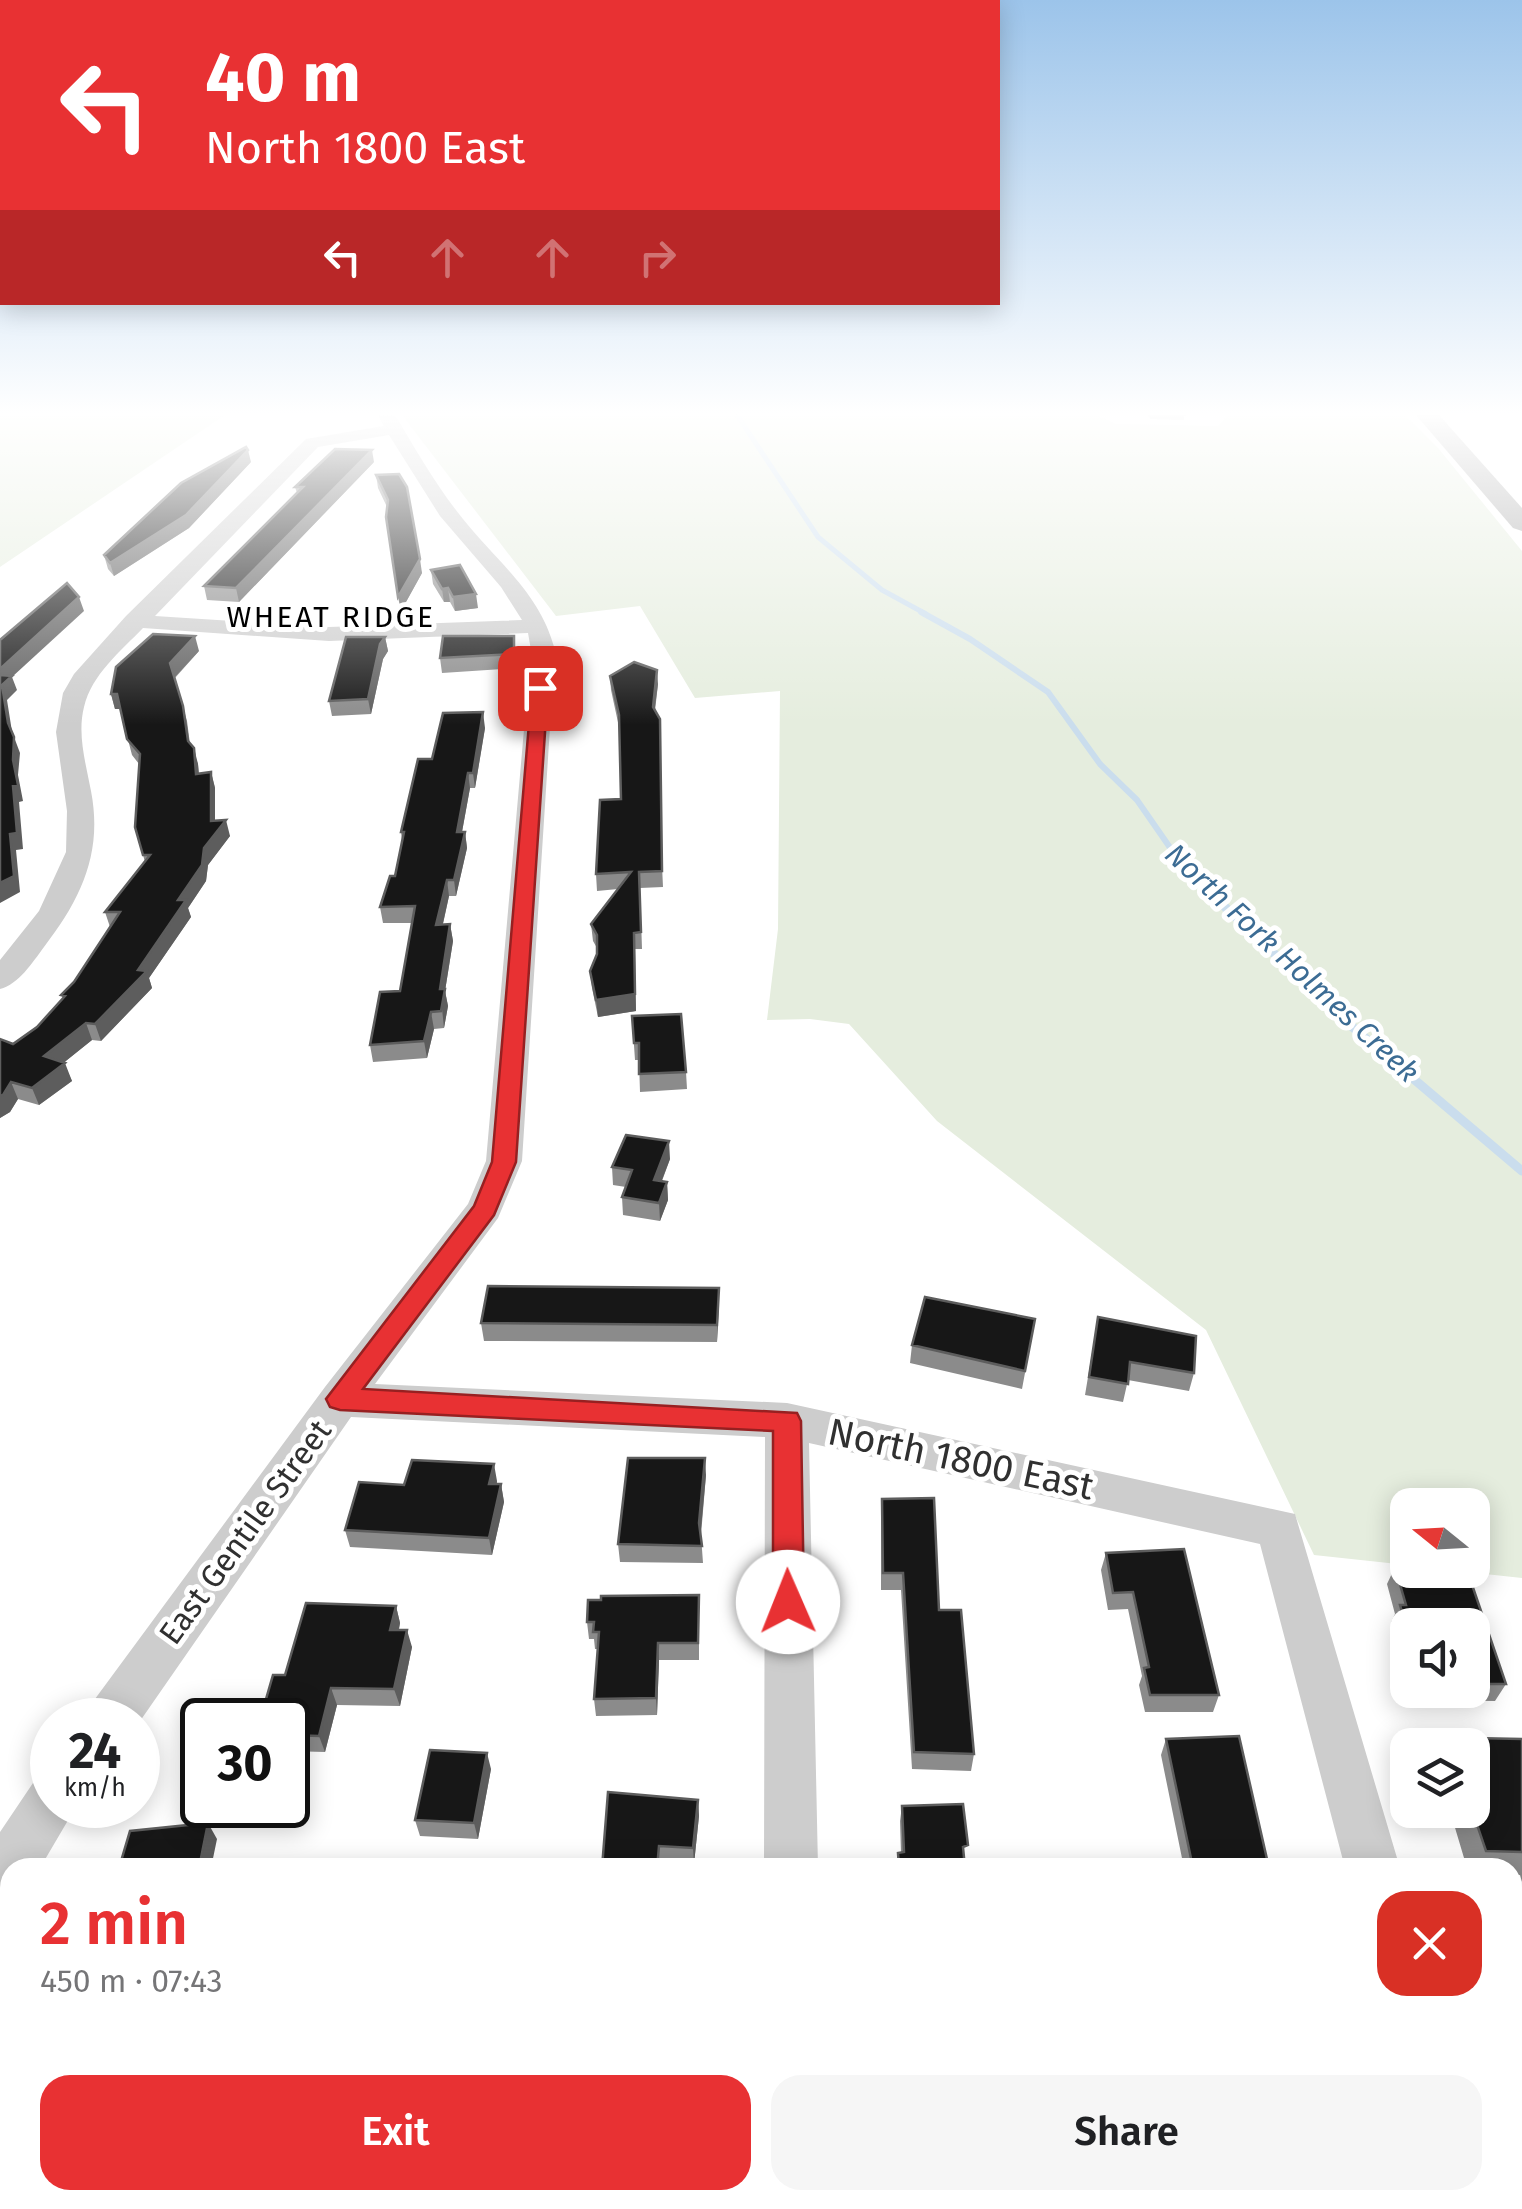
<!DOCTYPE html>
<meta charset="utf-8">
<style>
:root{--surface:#fff;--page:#f6f6f6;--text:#202124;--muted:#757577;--accent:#e83133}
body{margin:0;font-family:"Fira Sans",sans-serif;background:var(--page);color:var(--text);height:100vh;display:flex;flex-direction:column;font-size:38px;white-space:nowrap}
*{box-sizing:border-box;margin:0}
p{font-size:32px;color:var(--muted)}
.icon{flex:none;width:55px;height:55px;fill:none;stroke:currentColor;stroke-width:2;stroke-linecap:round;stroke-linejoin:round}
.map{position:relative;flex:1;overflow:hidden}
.drawer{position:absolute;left:0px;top:1858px;width:1522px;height:352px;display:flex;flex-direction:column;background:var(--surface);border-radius:30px 30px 0 0;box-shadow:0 5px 25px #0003}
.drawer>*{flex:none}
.hud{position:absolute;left:0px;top:0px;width:1000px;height:305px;box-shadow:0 5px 25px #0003;background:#e83133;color:#fff;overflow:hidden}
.needle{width:65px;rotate:288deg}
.fabs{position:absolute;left:1390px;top:1488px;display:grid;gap:20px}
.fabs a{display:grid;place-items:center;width:100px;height:100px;border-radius:20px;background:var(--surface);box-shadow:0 5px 25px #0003;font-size:50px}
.speed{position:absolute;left:30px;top:1698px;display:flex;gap:20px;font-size:50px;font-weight:700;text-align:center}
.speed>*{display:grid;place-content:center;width:130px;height:130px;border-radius:50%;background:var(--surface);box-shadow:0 5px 25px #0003;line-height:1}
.speed small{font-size:25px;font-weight:400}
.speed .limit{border:5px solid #111;border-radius:15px;background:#fff;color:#111}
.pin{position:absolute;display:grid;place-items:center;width:85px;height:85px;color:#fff;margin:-42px;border-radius:20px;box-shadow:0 5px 15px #0006}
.me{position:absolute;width:110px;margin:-55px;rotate:359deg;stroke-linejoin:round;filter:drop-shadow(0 0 8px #0008)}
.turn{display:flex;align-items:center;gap:35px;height:210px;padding:0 40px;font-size:45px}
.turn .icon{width:130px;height:130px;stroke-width:2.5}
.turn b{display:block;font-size:70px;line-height:85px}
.lanes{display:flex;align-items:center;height:95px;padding:0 40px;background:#0003;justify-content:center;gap:50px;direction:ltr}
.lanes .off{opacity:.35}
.round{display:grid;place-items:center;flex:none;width:105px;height:105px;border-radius:30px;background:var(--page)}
.summary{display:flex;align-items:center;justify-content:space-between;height:170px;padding:0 40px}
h1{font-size:60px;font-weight:600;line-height:75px;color:var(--accent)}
.primary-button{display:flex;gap:20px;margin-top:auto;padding:20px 40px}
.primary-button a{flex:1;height:115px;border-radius:30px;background:var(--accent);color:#fff;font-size:40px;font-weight:600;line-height:115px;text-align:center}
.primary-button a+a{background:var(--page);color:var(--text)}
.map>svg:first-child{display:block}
.green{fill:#e5edde}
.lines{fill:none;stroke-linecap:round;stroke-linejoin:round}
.stream-far2{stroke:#cadded;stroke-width:5}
.stream-far1{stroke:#cadded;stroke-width:6}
.stream{stroke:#cadded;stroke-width:9}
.minor{fill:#cdcdcd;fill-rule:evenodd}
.major{fill:#a8a8a8;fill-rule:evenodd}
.wall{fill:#8b8b8b;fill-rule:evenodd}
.shaded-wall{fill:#5d5d5d}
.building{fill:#171717;stroke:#5d5d5d;stroke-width:2.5}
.route{fill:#e83133;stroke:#972021;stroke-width:2.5}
.labels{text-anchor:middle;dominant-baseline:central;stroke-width:10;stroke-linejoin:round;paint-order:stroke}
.far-neighbourhood-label{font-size:30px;letter-spacing:2.5px;fill:#000;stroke:#fff}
.far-water-label{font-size:30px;font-style:italic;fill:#3c6c94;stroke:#fff}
.street-label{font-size:32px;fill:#303030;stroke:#fff}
.near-street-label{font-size:38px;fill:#303030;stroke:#fff}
</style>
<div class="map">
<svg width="1522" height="2209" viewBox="0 0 1522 2209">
<rect width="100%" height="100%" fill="#fff"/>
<path class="green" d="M 0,415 L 225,415 L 0,567 Z
M 402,415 L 1097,415 L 1116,424 L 1218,426 L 1228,415 L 1405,415 L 1438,448 L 1522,551 L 1522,1578 L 1448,1570 L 1472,1570 L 1472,1505 L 1408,1505 L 1407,1565 L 1314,1555 L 1206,1330 L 937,1121 L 849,1024 L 810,1019 L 767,1020 L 778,929 L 780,691 L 695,698 L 640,606 L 556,616 Z"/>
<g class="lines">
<path class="stream-far2" d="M 737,415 L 818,537 L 882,590 L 926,614"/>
<path class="stream-far1" d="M 921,612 L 970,639 L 1048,692 L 1100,764 L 1137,800 L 1187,872"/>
<path class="stream" d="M 1185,869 L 1343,1019 L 1522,1171"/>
<path class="minor" d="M 378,415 L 395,415 C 416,450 437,487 463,519 C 500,565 540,593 555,650 L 522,1161 L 498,1218 L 375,1384 L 787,1403 L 1295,1514 L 1400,1868 L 1345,1868 L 1260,1544 L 809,1443 L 818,1868 L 764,1868 L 765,1437 L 351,1417 L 138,1724 L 138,1720 L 84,1720 L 92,1703 L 325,1387 L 468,1204 L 486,1161 L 531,650 L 528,633 L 329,641 L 143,628 C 120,652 92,674 84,707 C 77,735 86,764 91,791 C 103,853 81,899 44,947 C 32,963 19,984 0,989 L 0,960 L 39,911 L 66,852 L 67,811 L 56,732 L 63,693 L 74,674 L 126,616 L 306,439 L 384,426 ZM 389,435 L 440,516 L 501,587 L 522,620 L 329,627 L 155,616 L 318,447 Z
M 52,1776 L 52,1805 L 77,1805 L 40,1868 L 10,1868 L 10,1903 L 0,1908 L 0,1832 L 33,1783 Z
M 761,2200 L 825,2200 L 825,2209 L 761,2209 Z
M 1433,2200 L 1497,2200 L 1499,2209 L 1435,2209 Z"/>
<path class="major" d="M 1416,415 L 1439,415 L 1522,508 L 1522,531 L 1513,528 Z"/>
</g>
<path class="wall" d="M 1148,415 L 1187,415 L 1184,416 L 1184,420 L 1150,419 Z
M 251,462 L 189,528 L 114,576 L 108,569 L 104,555 Z
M 374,462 L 239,602 L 207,600 L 204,586 L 297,493 L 295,487 Z
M 376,475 L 422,573 L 401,611 L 387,507 L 378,488 Z
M 431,570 L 478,608 L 455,611 L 450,602 L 444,602 L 433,584 Z
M 385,637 L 388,651 L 383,659 L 371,714 L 332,716 L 329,701 Z
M 515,650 L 516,668 L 442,673 L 440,658 Z
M 199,651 L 175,678 L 187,721 L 190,744 L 198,764 L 199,774 L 211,772 L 215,788 L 215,820 L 230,836 L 208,865 L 206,881 L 188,908 L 191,917 L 149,978 L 152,988 L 101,1041 L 92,1040 L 63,1063 L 72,1081 L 39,1105 L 18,1099 L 10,1112 L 0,1118 L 0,1039 L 13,1044 L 37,1027 L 63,998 L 61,995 L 74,982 L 110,927 L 105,912 L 145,862 L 135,827 L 139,764 L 132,755 L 120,709 L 115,709 L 111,694 Z
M 610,676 L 658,684 L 655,711 L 663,887 L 640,888 L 642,949 L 635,949 L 636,1011 L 598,1017 L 592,988 L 590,971 L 597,954 L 597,948 L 593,941 L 591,924 L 618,889 L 597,891 L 596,874 L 621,799 L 619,727 L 611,690 Z
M 485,728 L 475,788 L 470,788 L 462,832 L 465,832 L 467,848 L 456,896 L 449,896 L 443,924 L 450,924 L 453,941 L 445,991 L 448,1006 L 444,1028 L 434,1029 L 427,1058 L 373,1062 L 370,1045 L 400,991 L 412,923 L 383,923 L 380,907 L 395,876 L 402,841 L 401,832 L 432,759 Z
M 632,1016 L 686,1072 L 687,1089 L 640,1092 L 639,1060 L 635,1060 Z
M 670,1159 L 662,1181 L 667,1182 L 668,1200 L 660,1221 L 623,1215 L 622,1197 L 626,1187 L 613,1185 L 612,1167 Z
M 719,1288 L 717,1342 L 484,1341 L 481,1323 Z
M 1098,1317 L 1194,1373 L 1189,1391 L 1128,1380 L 1123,1402 L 1085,1395 Z
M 1035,1319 L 1022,1389 L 910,1363 L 912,1345 Z
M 706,1475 L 701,1535 L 703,1563 L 620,1562 L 618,1544 Z
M 497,1481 L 497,1484 L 501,1484 L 504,1502 L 492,1555 L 350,1547 L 345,1530 L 404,1485 Z
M 882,1499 L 974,1754 L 971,1771 L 912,1769 L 901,1590 L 881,1590 L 881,1516 Z
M 1106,1553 L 1219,1695 L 1213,1712 L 1145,1712 L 1139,1685 L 1142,1676 L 1128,1609 L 1108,1610 L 1101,1570 Z
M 1395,1567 L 1408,1567 L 1408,1570 L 1467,1570 L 1506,1684 L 1495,1701 L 1409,1700 L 1395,1650 L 1398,1645 L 1391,1622 L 1395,1614 L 1387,1584 ZM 1408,1625 L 1472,1625 L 1472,1690 L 1408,1690 Z
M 699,1595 L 699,1660 L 659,1660 L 657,1715 L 596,1716 L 594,1699 L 598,1649 L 595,1649 L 594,1639 L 589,1639 L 587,1622 Z
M 396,1606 L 400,1623 L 399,1630 L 412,1647 L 400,1706 L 337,1705 L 325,1752 L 288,1751 L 285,1675 Z
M 1472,1738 L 1522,1739 L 1522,1882 L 1520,1875 L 1512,1875 L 1512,1868 L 1467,1868 L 1453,1821 L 1460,1810 L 1472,1810 L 1472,1745 L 1468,1745 Z
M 1166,1739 L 1269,1868 L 1184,1868 L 1161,1755 Z
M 491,1769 L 478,1839 L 420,1836 L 415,1820 Z
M 698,1800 L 699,1816 L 694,1864 L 660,1861 L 660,1868 L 602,1868 Z
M 902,1806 L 964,1861 L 965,1868 L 896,1868 L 898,1853 L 901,1853 L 900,1821 Z
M 1522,1955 L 1522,2057 L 1518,2057 L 1512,2038 L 1512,1956 Z"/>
<path class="shaded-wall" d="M 248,450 L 251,462 L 189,528 L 114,576 L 110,563 Z
M 372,450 L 374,462 L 239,602 L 236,588 Z
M 420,559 L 422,573 L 401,611 L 398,597 Z
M 448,588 L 450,602 L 444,602 L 442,589 Z
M 476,594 L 478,608 L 455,611 L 453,597 Z
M 79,597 L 84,611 L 12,677 L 17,690 L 7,700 L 13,738 L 8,723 L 0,688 L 0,669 Z
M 195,636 L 199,651 L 174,678 L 170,663 Z
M 385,637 L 388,651 L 383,659 L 371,714 L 368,699 L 380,644 Z
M 657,670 L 658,684 L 653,722 L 653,707 Z
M 111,694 L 117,694 L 121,709 L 115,709 Z
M 483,712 L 485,728 L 475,788 L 473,773 Z
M 14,737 L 20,753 L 18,775 L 23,801 L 19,802 L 23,849 L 16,850 L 20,892 L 0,903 L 0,883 L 10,834 Z
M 194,748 L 198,764 L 200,790 L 196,774 Z
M 211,772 L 215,788 L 215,834 L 226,820 L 230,836 L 208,865 L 206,881 L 188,908 L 191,917 L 149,978 L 152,988 L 101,1041 L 95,1024 L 138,970 L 178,900 L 204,848 L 211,821 Z
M 468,773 L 470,788 L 459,848 L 457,832 Z
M 465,832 L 467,848 L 456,896 L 454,880 Z
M 447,880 L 449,896 L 439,941 L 436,925 Z
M 450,924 L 453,941 L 445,991 L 448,1006 L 444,1028 L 440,989 Z
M 634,933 L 636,1011 L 598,1017 L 596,1000 Z
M 431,1012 L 434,1029 L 427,1058 L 424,1041 Z
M 86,1023 L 92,1040 L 51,1073 L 44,1056 Z
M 65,1063 L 72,1081 L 39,1105 L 32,1088 Z
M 11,1082 L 18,1099 L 10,1112 L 0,1118 L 0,1096 Z
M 669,1141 L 670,1159 L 655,1198 L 654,1180 Z
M 667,1182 L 668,1200 L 660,1221 L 659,1203 Z
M 719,1288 L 719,1305 L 717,1342 L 717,1325 Z
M 705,1458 L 706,1475 L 700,1540 L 699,1523 Z
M 494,1464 L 497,1481 L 493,1501 L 489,1484 Z
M 501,1484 L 504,1502 L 492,1555 L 489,1538 Z
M 396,1606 L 400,1623 L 395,1647 L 390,1630 Z
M 407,1630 L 412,1647 L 400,1706 L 394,1689 Z
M 658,1643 L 659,1660 L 657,1715 L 656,1698 Z
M 331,1688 L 337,1705 L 325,1752 L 319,1736 Z
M 487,1753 L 491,1769 L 478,1839 L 474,1823 Z
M 698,1800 L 699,1816 L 694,1864 L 693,1848 Z
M 208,1823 L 217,1839 L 211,1868 L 199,1868 Z
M 130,2200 L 144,2200 L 142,2209 L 127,2209 Z"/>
<path class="building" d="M 246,447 L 248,450 L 186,515 L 110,563 L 104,555 L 181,483 Z
M 335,449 L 372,450 L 236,588 L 204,586 L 303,487 L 295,487 Z
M 399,474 L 407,487 L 420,559 L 398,597 L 386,517 L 388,500 L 376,475 Z
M 460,565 L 476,594 L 453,597 L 448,588 L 442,589 L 431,570 Z
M 67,583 L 79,597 L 0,669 L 0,640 Z
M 153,634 L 195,636 L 170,663 L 183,706 L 188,741 L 194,748 L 196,774 L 211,772 L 211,821 L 226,820 L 204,848 L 202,865 L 178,900 L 186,900 L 138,970 L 147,971 L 95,1024 L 86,1023 L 44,1056 L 65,1063 L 32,1088 L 11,1082 L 3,1095 L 0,1096 L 0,1039 L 13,1044 L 37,1027 L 65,996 L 61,995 L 74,982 L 120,912 L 105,912 L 150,855 L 143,855 L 135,827 L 140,754 L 127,739 L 117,694 L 111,694 L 116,667 Z
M 443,636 L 514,636 L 514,654 L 440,658 Z
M 346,637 L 385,637 L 380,644 L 368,699 L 329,701 Z
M 634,662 L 657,670 L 653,707 L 660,719 L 662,871 L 639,872 L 641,932 L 634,933 L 635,994 L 596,1000 L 590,971 L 597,954 L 597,935 L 591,924 L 631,872 L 596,874 L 600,800 L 621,799 L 619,715 L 610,676 Z
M 0,675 L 12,676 L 2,685 L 8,723 L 14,737 L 13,760 L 18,785 L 13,786 L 17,833 L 10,834 L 14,876 L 0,883 Z
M 483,712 L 473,773 L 468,773 L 457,832 L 465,832 L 454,880 L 447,880 L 436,925 L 450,924 L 440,989 L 445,989 L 441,1011 L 431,1012 L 424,1041 L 370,1045 L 380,992 L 400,991 L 415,906 L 380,907 L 390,876 L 395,876 L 404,832 L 401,832 L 418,759 L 432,759 L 443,713 Z
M 681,1014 L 686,1072 L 639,1074 L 639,1043 L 634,1043 L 632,1016 Z
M 626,1135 L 669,1141 L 654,1180 L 667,1182 L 659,1203 L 622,1197 L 632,1170 L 612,1167 Z
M 488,1286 L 719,1288 L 717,1325 L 481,1323 Z
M 925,1297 L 1035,1319 L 1025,1371 L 912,1345 Z
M 1098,1317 L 1196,1336 L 1194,1373 L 1130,1362 L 1128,1384 L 1089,1377 Z
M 628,1458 L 705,1458 L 699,1523 L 702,1546 L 618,1544 Z
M 412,1460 L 494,1464 L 489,1484 L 501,1484 L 489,1538 L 345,1530 L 359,1482 L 404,1485 Z
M 934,1498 L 939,1610 L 961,1610 L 974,1754 L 914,1752 L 903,1573 L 883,1573 L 882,1499 Z
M 1184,1549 L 1219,1695 L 1150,1695 L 1144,1668 L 1149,1667 L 1133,1592 L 1113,1593 L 1106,1553 Z
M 1395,1567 L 1408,1567 L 1408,1570 L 1467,1570 L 1506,1684 L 1472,1684 L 1472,1625 L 1408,1625 L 1408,1632 L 1400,1605 L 1406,1605 Z
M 699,1595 L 698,1643 L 658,1643 L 656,1698 L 594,1699 L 599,1632 L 593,1632 L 594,1622 L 587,1622 L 588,1600 L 601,1600 L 601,1596 Z
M 306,1603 L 396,1606 L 390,1630 L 407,1630 L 394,1689 L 331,1688 L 319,1736 L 288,1735 L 288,1720 L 260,1720 L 273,1675 L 285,1675 Z
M 1239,1736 L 1269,1868 L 1193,1868 L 1166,1739 Z
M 1472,1738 L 1522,1739 L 1522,1852 L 1486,1851 L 1472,1810 L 1472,1797 L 1486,1797 L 1476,1767 L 1482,1766 Z
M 430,1750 L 487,1753 L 474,1823 L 415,1820 Z
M 608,1792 L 698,1800 L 693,1848 L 659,1846 L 657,1868 L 602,1868 Z
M 963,1804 L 968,1845 L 963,1847 L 965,1868 L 899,1868 L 898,1853 L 904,1852 L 902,1806 Z
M 208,1823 L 199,1868 L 121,1868 L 122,1858 L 130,1831 Z
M 1522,1955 L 1522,2014 L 1512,1984 L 1512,1956 Z
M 49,2200 L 130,2200 L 127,2209 L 46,2209 Z"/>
<linearGradient id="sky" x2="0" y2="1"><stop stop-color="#9cc4ea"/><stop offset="0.57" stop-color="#fff"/><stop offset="1" stop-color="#fff" stop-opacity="0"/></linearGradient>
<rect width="1522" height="725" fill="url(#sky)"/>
<path class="route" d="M 540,684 L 548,688 L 516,1162 L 494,1215 L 363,1389 L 797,1413 L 801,1421 L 804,1602 L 800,1612 L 788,1616 L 777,1612 L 773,1602 L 773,1431 L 340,1410 L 330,1407 L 326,1399 L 474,1206 L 492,1162 L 532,688 Z"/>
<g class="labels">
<g class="far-neighbourhood-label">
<text x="331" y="617">WHEAT RIDGE</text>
</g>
<g class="far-water-label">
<text transform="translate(1292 963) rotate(43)">North Fork Holmes Creek</text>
</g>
<g class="street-label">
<text transform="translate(245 1532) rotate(-54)">East Gentile Street</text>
</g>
<g class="near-street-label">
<text transform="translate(961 1459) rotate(12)">North 1800 East</text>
</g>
</g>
</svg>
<div class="fabs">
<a><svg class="needle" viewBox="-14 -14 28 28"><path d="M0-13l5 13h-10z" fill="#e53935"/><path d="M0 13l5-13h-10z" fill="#757577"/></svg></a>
<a><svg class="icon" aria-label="sound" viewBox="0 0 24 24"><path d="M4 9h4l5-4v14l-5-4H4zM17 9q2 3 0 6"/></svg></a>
<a><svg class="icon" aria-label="layers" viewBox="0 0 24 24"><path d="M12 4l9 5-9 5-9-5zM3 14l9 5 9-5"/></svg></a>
</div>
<div class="speed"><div>24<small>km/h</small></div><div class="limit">30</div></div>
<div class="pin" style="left:540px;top:688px;background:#d93025"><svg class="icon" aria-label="arrive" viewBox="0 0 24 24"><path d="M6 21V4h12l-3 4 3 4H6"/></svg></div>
<svg class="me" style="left:788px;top:1602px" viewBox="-20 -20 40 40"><circle r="19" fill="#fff"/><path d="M0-13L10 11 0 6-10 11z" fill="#e83133"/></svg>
<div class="hud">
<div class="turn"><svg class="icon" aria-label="left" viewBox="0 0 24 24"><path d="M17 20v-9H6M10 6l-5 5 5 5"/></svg><div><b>40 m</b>North 1800 East</div></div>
<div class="lanes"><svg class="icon" aria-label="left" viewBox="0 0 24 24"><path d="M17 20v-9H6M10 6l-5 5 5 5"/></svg><svg class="icon off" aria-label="ahead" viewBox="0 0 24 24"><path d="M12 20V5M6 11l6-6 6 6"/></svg><svg class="icon off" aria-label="ahead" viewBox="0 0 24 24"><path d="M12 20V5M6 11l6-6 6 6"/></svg><svg class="icon off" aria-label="right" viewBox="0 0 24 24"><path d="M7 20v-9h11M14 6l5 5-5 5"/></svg></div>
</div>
<section class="drawer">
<div class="summary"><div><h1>2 min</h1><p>450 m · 07:43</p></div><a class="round" style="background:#d93025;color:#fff"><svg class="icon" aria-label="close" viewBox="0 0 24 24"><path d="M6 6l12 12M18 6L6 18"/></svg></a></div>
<div class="primary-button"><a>Exit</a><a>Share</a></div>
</section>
</div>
